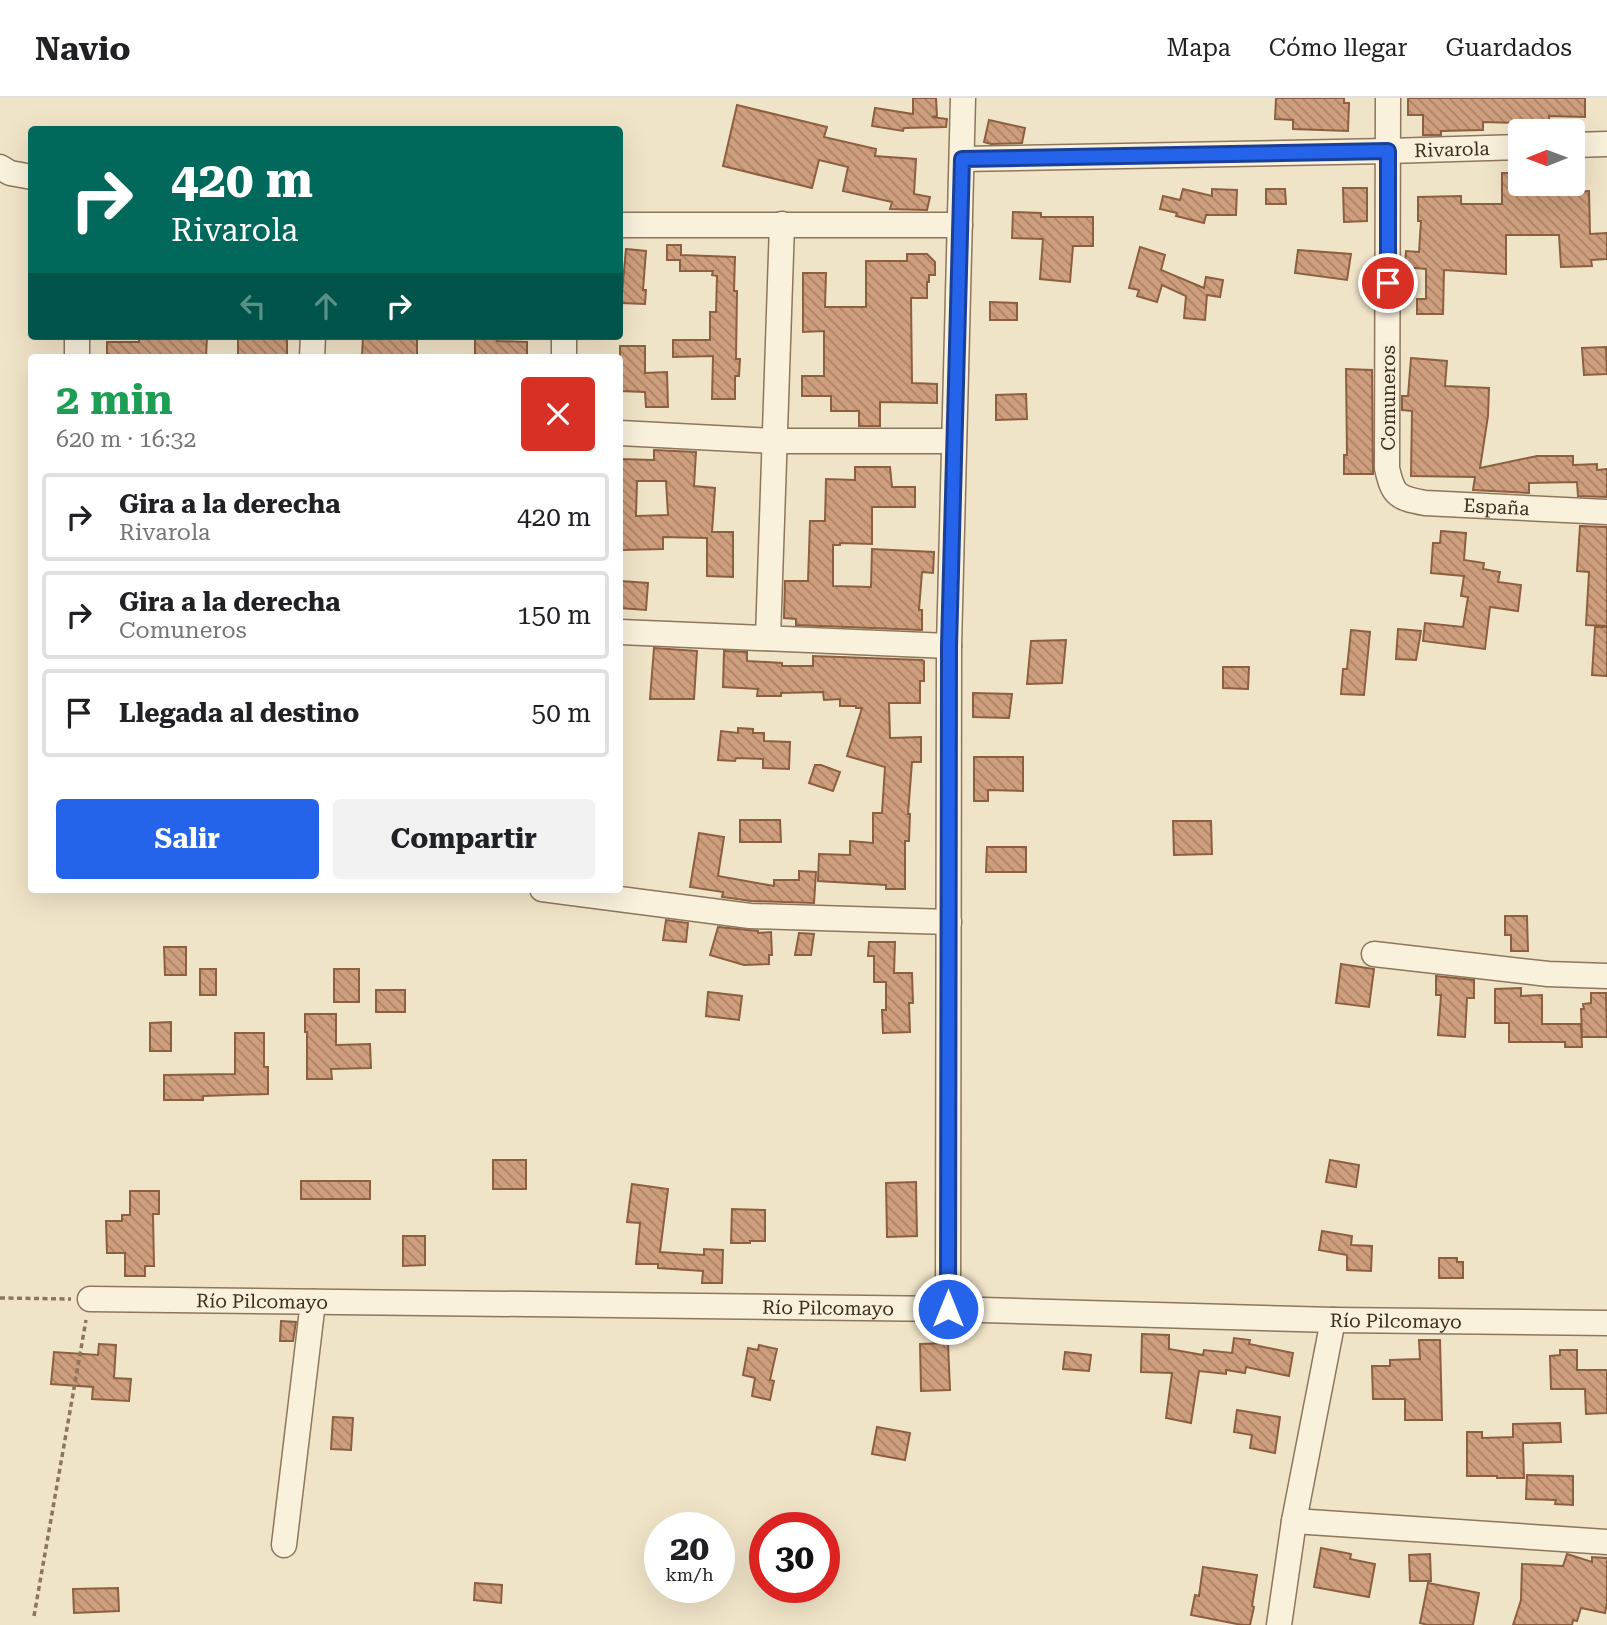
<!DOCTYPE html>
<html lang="es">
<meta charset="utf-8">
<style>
:root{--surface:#fff;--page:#f2f2f2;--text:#202124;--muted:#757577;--line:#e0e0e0;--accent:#2563eb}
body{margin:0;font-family:"Roboto Serif",serif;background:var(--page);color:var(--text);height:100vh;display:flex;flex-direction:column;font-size:26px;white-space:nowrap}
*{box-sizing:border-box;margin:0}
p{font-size:23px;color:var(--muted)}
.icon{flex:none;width:38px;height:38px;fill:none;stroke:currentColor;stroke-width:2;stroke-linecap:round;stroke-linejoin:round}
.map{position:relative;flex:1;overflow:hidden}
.details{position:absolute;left:28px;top:256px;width:595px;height:539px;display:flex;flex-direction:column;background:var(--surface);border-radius:7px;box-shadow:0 7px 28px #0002}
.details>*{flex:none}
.guide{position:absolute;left:28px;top:28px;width:595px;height:214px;border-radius:7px;box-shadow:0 7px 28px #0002;background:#00695c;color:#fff;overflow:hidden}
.needle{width:46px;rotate:269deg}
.tools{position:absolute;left:1508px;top:21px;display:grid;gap:14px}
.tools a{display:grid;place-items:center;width:77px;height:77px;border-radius:7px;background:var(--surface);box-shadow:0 7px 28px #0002;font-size:35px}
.speed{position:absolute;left:644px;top:1414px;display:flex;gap:14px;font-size:35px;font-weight:700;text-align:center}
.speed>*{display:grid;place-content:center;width:91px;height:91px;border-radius:50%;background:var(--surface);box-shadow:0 7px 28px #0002;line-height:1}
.speed small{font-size:18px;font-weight:400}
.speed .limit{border:10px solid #d22;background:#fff;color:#111}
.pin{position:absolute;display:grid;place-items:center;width:60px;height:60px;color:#fff;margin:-30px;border:4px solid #fff;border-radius:50%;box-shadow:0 2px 7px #0007}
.me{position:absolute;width:77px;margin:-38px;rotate:0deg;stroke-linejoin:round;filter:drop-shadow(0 0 5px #0008)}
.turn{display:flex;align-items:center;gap:24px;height:147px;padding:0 28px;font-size:32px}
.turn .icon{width:91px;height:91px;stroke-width:2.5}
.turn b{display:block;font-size:49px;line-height:60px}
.lanes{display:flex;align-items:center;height:66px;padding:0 28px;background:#0003;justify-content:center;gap:35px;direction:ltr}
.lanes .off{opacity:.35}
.round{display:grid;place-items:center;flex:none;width:74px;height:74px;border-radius:7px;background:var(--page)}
.overview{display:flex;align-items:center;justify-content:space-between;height:119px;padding:0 28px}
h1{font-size:42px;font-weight:700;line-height:52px;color:#1e9e55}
.button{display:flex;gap:14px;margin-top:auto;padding:14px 28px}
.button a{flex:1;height:80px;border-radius:7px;background:var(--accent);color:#fff;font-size:28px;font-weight:700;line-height:80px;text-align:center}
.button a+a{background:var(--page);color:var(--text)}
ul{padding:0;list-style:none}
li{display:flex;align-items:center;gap:21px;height:88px;margin:0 14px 10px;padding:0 14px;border:4px solid var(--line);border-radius:7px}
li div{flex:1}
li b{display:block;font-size:26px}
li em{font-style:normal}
header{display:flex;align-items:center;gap:42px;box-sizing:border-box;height:98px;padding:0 35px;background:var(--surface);border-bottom:2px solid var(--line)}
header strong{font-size:33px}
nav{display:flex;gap:38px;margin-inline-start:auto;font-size:24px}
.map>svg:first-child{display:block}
.building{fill:url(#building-back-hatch);stroke:#8d5f41;stroke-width:2;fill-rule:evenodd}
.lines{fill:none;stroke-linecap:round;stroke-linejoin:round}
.minor-casing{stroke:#8d765c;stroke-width:27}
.path{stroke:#8d765c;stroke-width:3.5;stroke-dasharray:5 3.5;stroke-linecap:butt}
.minor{stroke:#faf1dc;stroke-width:24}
.route-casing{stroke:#184099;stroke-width:18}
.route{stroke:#2563eb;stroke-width:12}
.labels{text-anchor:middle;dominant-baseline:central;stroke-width:7;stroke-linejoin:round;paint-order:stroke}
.street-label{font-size:19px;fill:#3d2e20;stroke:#f7eed8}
</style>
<header>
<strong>Navio</strong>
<nav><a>Mapa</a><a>Cómo llegar</a><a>Guardados</a></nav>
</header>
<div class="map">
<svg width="1607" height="1527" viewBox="0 0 1607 1527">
<defs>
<pattern id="building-back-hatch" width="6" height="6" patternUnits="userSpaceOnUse" patternTransform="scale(1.75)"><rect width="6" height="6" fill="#cf9f7d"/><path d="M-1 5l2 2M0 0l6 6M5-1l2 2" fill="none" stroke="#a98266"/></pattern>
</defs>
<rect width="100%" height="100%" fill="#f0e4c8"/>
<path class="building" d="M 913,0 L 936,0 L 937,18 L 932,19 L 947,21 L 946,29 L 904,30 L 903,33 L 872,28 L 875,10 L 913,16 Z
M 1276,0 L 1344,0 L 1344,5 L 1349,5 L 1348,33 L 1293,31 L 1293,22 L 1275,21 Z
M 1408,0 L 1585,0 L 1585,19 L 1549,18 L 1549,33 L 1518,33 L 1518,25 L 1483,24 L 1483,32 L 1441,33 L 1441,37 L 1423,37 L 1423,17 L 1408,17 Z
M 737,7 L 827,29 L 824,39 L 876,51 L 875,58 L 916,61 L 914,96 L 930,99 L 927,112 L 890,111 L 892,104 L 843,93 L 848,69 L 819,62 L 812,90 L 723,68 Z
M 989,22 L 1025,30 L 1022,45 L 991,46 L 984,44 Z
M 1502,75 L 1521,75 L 1521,86 L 1551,86 L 1551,95 L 1589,93 L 1590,136 L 1607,135 L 1607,161 L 1591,162 L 1592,168 L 1561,169 L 1559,137 L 1506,137 L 1506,176 L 1444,172 L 1443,216 L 1417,216 L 1417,201 L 1426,201 L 1426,171 L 1405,169 L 1406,153 L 1419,154 L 1421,123 L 1418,123 L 1418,99 L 1461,98 L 1461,106 L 1502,106 Z
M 1343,90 L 1367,90 L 1367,123 L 1344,124 Z
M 1183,91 L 1212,98 L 1212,91 L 1237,92 L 1236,117 L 1206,117 L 1204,125 L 1176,118 L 1177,115 L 1160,111 L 1163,98 L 1180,102 Z
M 1266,91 L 1285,91 L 1286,106 L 1266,106 Z
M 1013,114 L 1041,115 L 1041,119 L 1093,119 L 1093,148 L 1073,148 L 1070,184 L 1040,181 L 1043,141 L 1012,140 Z
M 667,147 L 681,147 L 681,157 L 735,159 L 734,193 L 737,193 L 736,261 L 740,261 L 739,278 L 735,278 L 735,301 L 712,301 L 713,258 L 673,259 L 673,242 L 710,242 L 710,214 L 716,214 L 717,178 L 712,177 L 713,173 L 680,173 L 680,162 L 667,162 Z
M 1140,149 L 1165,157 L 1161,172 L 1204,190 L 1206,179 L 1223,182 L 1220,199 L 1207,197 L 1205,222 L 1184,220 L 1186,198 L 1162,187 L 1157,204 L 1137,198 L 1139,192 L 1129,190 Z
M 626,151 L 646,153 L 643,192 L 646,192 L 645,206 L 621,205 Z
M 1298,152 L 1351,156 L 1347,182 L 1295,175 Z
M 907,156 L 927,156 L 935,164 L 935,177 L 929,177 L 929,184 L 927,184 L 927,200 L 911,200 L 912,285 L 937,286 L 937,305 L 880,304 L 880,328 L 859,328 L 859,313 L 831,313 L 831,298 L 802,298 L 802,278 L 824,278 L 824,233 L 803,234 L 803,175 L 826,175 L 825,209 L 866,209 L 866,163 L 907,163 Z
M 990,204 L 1017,205 L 1017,222 L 990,222 Z
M 139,238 L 207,238 L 206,259 L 107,259 L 107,244 L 139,244 Z
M 238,238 L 287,238 L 287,259 L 238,259 Z
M 363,238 L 417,238 L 417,259 L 362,259 Z
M 475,240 L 497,241 L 497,243 L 527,244 L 527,259 L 475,259 Z
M 620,248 L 645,248 L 645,275 L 667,274 L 668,309 L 646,309 L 645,294 L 620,293 Z
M 1606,249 L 1607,276 L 1584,277 L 1582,250 Z
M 1411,260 L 1447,263 L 1445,288 L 1489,290 L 1488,318 L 1480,370 L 1537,358 L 1573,358 L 1573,367 L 1597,366 L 1597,372 L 1607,371 L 1607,399 L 1578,398 L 1577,384 L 1529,385 L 1529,395 L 1473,392 L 1475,379 L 1411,378 L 1412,313 L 1402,312 L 1402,298 L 1408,298 Z
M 1346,271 L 1372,272 L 1373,376 L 1344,376 L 1344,357 L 1347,357 Z
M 1026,296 L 1027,321 L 996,322 L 996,297 Z
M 654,352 L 696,354 L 694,388 L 715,390 L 712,434 L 733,434 L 733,479 L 707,478 L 707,440 L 663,439 L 663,451 L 622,452 L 621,416 L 620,416 L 620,361 L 654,362 ZM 637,383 L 666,383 L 668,417 L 636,418 Z
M 855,369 L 890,369 L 892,389 L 915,389 L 915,409 L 872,409 L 872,446 L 840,445 L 840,447 L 833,447 L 833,488 L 871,489 L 872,451 L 934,454 L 933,475 L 922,474 L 919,512 L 922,512 L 922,532 L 796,527 L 796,521 L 784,520 L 785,483 L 808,483 L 810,423 L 825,423 L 826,381 L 855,382 Z
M 1580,428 L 1607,429 L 1607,528 L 1586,527 L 1589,474 L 1577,473 Z
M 1441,433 L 1466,435 L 1464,462 L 1484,465 L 1483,471 L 1500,474 L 1498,484 L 1521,487 L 1518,513 L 1490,509 L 1485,551 L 1423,543 L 1425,525 L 1463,529 L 1468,499 L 1461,498 L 1464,478 L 1431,475 L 1433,445 L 1440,445 Z
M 620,483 L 648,485 L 646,512 L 620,510 Z
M 1595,529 L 1607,529 L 1607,578 L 1592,577 Z
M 1398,531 L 1421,533 L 1416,562 L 1396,561 Z
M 1351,532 L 1370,534 L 1364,597 L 1341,596 L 1343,571 L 1347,571 Z
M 1066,542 L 1062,585 L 1027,586 L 1031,543 Z
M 654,550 L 697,553 L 694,601 L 650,601 Z
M 724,553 L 747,554 L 747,563 L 782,565 L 782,568 L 813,568 L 813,558 L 922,562 L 924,563 L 924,583 L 920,583 L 920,605 L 889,605 L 890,640 L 921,639 L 921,664 L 912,664 L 908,716 L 910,716 L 909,743 L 905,743 L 905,791 L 886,791 L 886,787 L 818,783 L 819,756 L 850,757 L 850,743 L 873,745 L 873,715 L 882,715 L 885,669 L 847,658 L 862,610 L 856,610 L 856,608 L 840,608 L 840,601 L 824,602 L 823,594 L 781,595 L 781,598 L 757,598 L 758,591 L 723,589 Z
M 1223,569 L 1249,569 L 1248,591 L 1223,590 Z
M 973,595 L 1012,596 L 1009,620 L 973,619 Z
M 738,630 L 753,631 L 753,635 L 764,635 L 764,643 L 790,644 L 789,671 L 763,670 L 763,661 L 736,660 L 735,663 L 718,662 L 721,633 L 738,635 Z
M 974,659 L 1023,659 L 1023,693 L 988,692 L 988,703 L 974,703 Z
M 815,667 L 821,667 L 840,674 L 833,693 L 809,685 Z
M 740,722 L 780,722 L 781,744 L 740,744 Z
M 1173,723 L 1211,723 L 1212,756 L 1174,757 Z
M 699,735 L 724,739 L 718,778 L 774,788 L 774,782 L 799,782 L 799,773 L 816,774 L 814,805 L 751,803 L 722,799 L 723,794 L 690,789 Z
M 987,749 L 1026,749 L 1026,774 L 986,774 Z
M 1505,818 L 1527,818 L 1528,853 L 1511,853 L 1511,837 L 1505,837 Z
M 666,822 L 688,825 L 686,844 L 663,842 Z
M 718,829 L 758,833 L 758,835 L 771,834 L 772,857 L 769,857 L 769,866 L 744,867 L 710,857 Z
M 799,835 L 814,836 L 811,857 L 795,857 Z
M 869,844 L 895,844 L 894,875 L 912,875 L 913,905 L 909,905 L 910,934 L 883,935 L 882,912 L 886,912 L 886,884 L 874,884 L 874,858 L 868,858 Z
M 164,849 L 186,849 L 186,877 L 165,877 Z
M 1341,866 L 1374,871 L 1369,909 L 1336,905 Z
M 200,871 L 216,871 L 216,897 L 200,897 Z
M 334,871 L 359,871 L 359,904 L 334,904 Z
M 1436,878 L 1474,882 L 1474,900 L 1467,900 L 1465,939 L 1438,937 L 1441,897 L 1436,897 Z
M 1521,890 L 1521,898 L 1542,897 L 1542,926 L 1581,926 L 1582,949 L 1565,949 L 1565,944 L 1509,944 L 1509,925 L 1495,925 L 1495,891 Z
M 376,892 L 405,892 L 405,914 L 376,914 Z
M 708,894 L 742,898 L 739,922 L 706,918 Z
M 1591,895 L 1606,895 L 1607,939 L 1582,939 L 1581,911 L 1584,911 L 1583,906 L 1591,905 Z
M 305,916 L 336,916 L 336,947 L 370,946 L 371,970 L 331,971 L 332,981 L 307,981 L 307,934 L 305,934 Z
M 171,924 L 171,953 L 150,953 L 150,925 Z
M 235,935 L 264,935 L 264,969 L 268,969 L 268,996 L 203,998 L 203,1002 L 164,1002 L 164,977 L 235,976 Z
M 493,1062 L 526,1062 L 526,1091 L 493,1091 Z
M 1330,1062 L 1359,1067 L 1356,1089 L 1326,1084 Z
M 301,1083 L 370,1083 L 370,1101 L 301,1101 Z
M 916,1084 L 917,1138 L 887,1139 L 886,1085 Z
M 632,1086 L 668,1091 L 660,1154 L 704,1157 L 704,1151 L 723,1152 L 722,1185 L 702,1185 L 703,1173 L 658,1170 L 658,1166 L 636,1166 L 640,1125 L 627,1124 Z
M 130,1093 L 159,1093 L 159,1116 L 153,1116 L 154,1168 L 145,1168 L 145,1178 L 125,1178 L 125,1155 L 107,1155 L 106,1123 L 122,1123 L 122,1117 L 130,1117 Z
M 732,1111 L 765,1112 L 765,1143 L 750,1143 L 750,1145 L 731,1145 Z
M 1322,1133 L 1352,1138 L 1351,1147 L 1372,1148 L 1371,1173 L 1347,1172 L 1347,1157 L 1319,1152 Z
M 403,1138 L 425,1138 L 425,1167 L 403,1168 Z
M 1439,1160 L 1457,1160 L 1457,1164 L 1463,1164 L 1463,1180 L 1439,1180 Z
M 281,1223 L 296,1224 L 293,1243 L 280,1243 Z
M 1142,1236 L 1169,1237 L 1169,1251 L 1203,1257 L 1204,1252 L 1232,1255 L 1234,1240 L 1250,1242 L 1249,1246 L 1293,1255 L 1289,1278 L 1246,1269 L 1245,1275 L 1226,1272 L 1226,1276 L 1199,1273 L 1191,1325 L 1166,1320 L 1172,1275 L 1141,1274 Z
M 1419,1242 L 1440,1242 L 1442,1322 L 1405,1322 L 1405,1301 L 1373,1301 L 1372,1268 L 1390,1268 L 1390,1262 L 1420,1261 Z
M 948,1245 L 950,1292 L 921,1293 L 920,1246 Z
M 99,1246 L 116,1247 L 114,1280 L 131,1281 L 129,1303 L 92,1301 L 93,1289 L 51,1286 L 54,1254 L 98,1257 Z
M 759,1247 L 777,1251 L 770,1282 L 774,1283 L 770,1302 L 752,1298 L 755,1280 L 743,1277 L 748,1250 L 758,1252 Z
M 1560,1252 L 1577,1252 L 1577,1272 L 1607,1272 L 1607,1315 L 1586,1316 L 1585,1291 L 1551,1291 L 1550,1258 L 1560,1257 Z
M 1065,1254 L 1091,1257 L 1089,1273 L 1063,1271 Z
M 1237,1312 L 1280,1319 L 1275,1355 L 1250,1350 L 1252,1337 L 1234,1334 Z
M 333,1319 L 353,1320 L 351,1352 L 331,1351 Z
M 1560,1325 L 1561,1344 L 1523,1345 L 1524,1380 L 1497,1380 L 1497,1378 L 1467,1378 L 1467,1334 L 1482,1334 L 1482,1340 L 1513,1339 L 1513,1326 Z
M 877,1329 L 910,1335 L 905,1362 L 872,1356 Z
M 1527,1377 L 1573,1378 L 1573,1407 L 1555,1406 L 1556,1402 L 1526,1401 Z
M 1321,1450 L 1351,1456 L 1350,1461 L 1375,1466 L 1369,1499 L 1314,1489 Z
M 1430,1456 L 1431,1483 L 1410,1483 L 1409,1457 Z
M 1567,1456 L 1592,1464 L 1592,1459 L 1607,1460 L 1607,1505 L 1605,1515 L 1581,1510 L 1577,1523 L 1573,1522 L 1572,1527 L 1513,1527 L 1521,1502 L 1522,1466 L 1563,1468 Z
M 1203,1469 L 1257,1477 L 1252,1508 L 1254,1509 L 1250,1527 L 1242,1527 L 1191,1517 L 1195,1497 L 1199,1498 Z
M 475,1485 L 502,1487 L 501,1505 L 474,1502 Z
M 1428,1485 L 1479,1495 L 1473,1527 L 1428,1527 L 1420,1525 Z
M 118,1490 L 119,1513 L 74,1515 L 73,1491 Z"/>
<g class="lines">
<g class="minor-casing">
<g id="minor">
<path id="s1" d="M 1388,0 L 1387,370 C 1393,398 1398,400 1425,405 L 1607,414"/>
<path d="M 1573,47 L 1607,46"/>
<path id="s2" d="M 962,61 L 1388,53 L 1521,49"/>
<path d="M 0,69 L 10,75 L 32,79"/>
<path d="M 620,127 L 960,127"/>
<path d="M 77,259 L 77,238"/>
<path d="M 312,259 L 313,238"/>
<path d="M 564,259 L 564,238"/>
<path d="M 620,335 L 774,343 L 954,343"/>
<path d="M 620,534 L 949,548"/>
<path d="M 768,540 L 782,126"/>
<path d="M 542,791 L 750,818 L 949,824"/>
<path d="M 1374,856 L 1548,876 L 1607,878"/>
<path id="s3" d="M 90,1201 L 948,1211 L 1333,1222 L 1607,1225"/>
<path d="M 948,1211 L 949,548 L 963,0"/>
<path d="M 1294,1423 L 1607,1444"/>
<path d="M 284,1447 L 313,1204"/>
<path d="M 1279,1527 L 1294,1423 L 1333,1222"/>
</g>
</g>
<path class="path" d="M 0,1200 L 71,1201
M 34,1518 L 86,1222"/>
<use href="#minor" class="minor"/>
</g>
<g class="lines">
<g class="route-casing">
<path id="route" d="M 948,1211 L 949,548 L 962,61 L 1388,53 L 1388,185"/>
</g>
<use href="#route" class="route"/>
</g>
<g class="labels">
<g class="street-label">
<text stroke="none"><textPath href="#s2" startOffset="490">Rivarola</textPath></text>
<text transform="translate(1388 300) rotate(-90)">Comuneros</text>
<text stroke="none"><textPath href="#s1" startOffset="499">España</textPath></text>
<text stroke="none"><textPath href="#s3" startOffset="172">Río Pilcomayo</textPath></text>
<text stroke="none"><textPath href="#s3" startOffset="738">Río Pilcomayo</textPath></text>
<text stroke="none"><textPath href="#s3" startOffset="1306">Río Pilcomayo</textPath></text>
</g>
</g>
</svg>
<div class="tools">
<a><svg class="needle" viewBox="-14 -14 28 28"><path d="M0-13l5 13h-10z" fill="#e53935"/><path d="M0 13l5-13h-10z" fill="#757577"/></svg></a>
</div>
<div class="speed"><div>20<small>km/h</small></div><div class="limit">30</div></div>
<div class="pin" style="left:1388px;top:185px;background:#d93025"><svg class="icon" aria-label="arrive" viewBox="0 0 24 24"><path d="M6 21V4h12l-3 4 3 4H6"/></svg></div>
<svg class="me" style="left:948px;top:1211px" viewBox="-20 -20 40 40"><circle r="17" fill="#2563eb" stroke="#fff" stroke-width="3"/><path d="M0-11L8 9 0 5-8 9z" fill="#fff"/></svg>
<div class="guide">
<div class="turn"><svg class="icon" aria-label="right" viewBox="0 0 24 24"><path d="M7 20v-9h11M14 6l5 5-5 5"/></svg><div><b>420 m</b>Rivarola</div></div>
<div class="lanes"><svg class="icon off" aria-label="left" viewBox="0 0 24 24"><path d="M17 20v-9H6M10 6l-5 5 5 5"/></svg><svg class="icon off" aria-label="ahead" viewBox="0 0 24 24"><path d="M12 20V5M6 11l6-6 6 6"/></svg><svg class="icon" aria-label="right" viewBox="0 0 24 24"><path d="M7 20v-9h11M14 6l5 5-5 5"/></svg></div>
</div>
<section class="details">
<div class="overview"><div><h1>2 min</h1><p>620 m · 16:32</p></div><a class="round" style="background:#d93025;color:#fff"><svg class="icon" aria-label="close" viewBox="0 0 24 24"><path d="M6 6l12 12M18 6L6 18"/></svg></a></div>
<ul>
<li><svg class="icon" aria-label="right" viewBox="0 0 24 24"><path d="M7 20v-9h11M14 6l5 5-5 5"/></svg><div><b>Gira a la derecha</b><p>Rivarola</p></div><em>420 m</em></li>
<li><svg class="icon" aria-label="right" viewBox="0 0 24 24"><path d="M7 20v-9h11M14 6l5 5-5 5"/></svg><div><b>Gira a la derecha</b><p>Comuneros</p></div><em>150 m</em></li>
<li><svg class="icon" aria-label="arrive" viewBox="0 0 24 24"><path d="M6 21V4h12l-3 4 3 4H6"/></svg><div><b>Llegada al destino</b></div><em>50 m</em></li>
</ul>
<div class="button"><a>Salir</a><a>Compartir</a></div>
</section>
</div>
